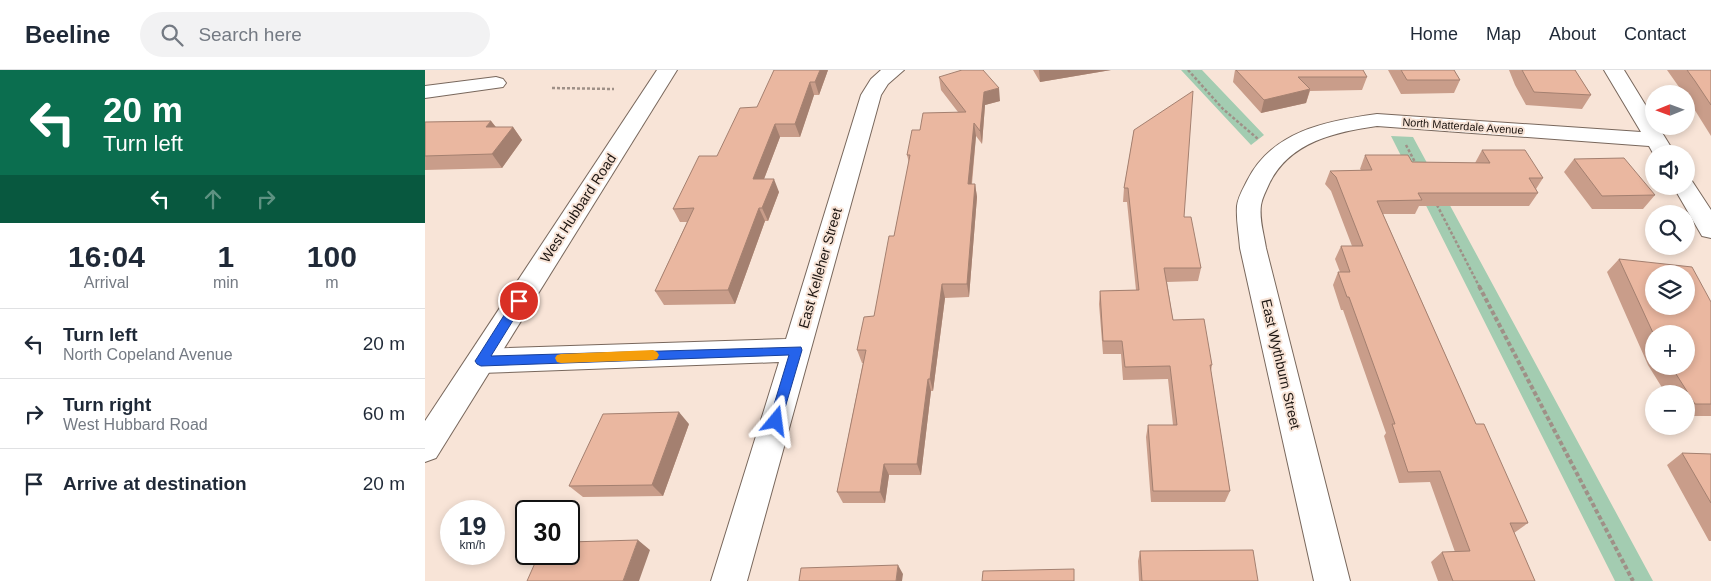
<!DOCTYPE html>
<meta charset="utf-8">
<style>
:root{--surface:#fff;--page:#f2f2f3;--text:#1f2937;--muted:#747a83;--line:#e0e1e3}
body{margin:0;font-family:Arial,sans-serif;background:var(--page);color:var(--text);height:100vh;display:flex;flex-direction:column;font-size:19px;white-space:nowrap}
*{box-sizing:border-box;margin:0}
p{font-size:16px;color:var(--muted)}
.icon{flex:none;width:28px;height:28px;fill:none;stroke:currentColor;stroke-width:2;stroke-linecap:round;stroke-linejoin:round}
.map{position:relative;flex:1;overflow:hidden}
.panel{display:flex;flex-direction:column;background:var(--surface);width:425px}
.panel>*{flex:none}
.top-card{background:#0b6e4f;color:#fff;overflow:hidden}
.needle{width:32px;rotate:269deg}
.tools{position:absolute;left:1220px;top:15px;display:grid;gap:10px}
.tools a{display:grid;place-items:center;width:50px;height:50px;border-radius:50%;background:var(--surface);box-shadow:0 2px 8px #0003;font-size:25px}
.speed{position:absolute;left:15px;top:430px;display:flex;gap:10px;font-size:25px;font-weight:700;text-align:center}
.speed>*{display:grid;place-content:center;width:65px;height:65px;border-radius:50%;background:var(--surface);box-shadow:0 2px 8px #0003;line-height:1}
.speed small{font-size:12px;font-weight:400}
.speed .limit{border:2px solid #111;border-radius:8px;background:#fff;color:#111}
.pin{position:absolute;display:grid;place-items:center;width:42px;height:42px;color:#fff;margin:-21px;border:2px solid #fff;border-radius:50%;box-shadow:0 1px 5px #0007}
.me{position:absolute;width:55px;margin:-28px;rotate:16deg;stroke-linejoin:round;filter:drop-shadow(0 0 4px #0008)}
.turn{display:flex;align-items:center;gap:18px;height:105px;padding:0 20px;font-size:22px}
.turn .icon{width:65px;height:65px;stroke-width:2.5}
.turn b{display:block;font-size:35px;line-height:42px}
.lanes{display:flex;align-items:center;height:48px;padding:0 20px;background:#0003;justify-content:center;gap:25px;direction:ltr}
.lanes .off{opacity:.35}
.eta{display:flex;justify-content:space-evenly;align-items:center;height:85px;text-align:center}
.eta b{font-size:30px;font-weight:800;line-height:35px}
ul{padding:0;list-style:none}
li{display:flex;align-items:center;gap:15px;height:70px;padding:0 20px;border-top:1px solid var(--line)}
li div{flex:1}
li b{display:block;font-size:19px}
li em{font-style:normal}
header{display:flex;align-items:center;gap:30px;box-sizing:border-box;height:70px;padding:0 25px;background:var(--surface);border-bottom:1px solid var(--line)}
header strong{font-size:24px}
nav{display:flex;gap:28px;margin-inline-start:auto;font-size:18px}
.search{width:350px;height:45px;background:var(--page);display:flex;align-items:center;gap:12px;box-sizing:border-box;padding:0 18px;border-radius:28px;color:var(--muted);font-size:19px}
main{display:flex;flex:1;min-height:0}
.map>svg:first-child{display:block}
.green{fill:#a3ccb1}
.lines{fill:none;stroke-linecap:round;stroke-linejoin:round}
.minor-casing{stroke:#78675c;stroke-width:2}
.tertiary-casing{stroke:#78675c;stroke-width:2}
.path-far1{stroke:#9f9087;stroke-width:2.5;stroke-dasharray:3 2;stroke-linecap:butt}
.path{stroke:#9f9087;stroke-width:4;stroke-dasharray:4.5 2.5;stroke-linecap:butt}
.minor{fill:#fff;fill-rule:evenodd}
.tertiary{fill:#fff;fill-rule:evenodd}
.wall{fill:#c99d8a;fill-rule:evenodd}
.shaded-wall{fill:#a48070}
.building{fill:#eab7a0;stroke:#a48070;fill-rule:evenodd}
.route{fill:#2563eb;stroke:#184099}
.slow{fill:#f59e0b}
.labels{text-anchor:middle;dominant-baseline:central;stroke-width:4;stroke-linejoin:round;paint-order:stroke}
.far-street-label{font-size:11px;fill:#1c1511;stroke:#f8e4d7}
.street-label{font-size:14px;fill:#1c1511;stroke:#f8e4d7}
</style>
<header>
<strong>Beeline</strong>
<div class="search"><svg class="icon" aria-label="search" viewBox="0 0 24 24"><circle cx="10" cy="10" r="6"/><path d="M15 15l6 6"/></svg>Search here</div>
<nav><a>Home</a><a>Map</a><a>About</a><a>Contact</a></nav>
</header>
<main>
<section class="panel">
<div class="top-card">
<div class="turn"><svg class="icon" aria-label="left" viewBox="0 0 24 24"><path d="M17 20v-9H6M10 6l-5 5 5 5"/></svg><div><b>20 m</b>Turn left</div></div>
<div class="lanes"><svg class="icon" aria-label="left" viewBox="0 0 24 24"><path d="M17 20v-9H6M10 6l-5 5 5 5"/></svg><svg class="icon off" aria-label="ahead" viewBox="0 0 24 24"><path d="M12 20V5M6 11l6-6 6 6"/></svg><svg class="icon off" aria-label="right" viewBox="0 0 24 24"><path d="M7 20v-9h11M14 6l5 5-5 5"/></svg></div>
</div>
<div class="eta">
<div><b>16:04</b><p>Arrival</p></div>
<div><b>1</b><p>min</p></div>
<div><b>100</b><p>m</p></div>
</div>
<ul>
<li><svg class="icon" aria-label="left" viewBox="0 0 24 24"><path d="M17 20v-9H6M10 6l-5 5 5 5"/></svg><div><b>Turn left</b><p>North Copeland Avenue</p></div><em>20 m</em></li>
<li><svg class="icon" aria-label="right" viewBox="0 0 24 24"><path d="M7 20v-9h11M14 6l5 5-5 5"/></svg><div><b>Turn right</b><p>West Hubbard Road</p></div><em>60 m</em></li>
<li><svg class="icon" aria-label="arrive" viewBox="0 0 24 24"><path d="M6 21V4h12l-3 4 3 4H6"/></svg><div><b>Arrive at destination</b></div><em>20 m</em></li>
</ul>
</section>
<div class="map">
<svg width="1286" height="511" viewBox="0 0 1286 511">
<rect width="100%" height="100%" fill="#f8e4d7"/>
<path class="green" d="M 756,0 L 777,0 L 839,65 L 826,75 Z
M 966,66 L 988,67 L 1228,511 L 1190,511 Z"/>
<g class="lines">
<g class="minor-casing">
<path id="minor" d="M 456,0 L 479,0 L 463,14 L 456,25 L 322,511 L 286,511 L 354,292 L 56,303 L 46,299 L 42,291 L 46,283 L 56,279 L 361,269 L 436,25 L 446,9 Z
M 1179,0 L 1199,0 L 1229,49 L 1229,56 L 1233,56 L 1249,82 L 1248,84 L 1229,85 L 1224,76 L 952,56 C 910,62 864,72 844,114 C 841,121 837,128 836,135 C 834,150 839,164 841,178 L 925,511 L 889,511 L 815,178 C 814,164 811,150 812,136 C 813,127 818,119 822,111 C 847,61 901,51 952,44 L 1216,62 Z
M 71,7 L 78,9 L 81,13 L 78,17 L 0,28 L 0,16 Z
M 1261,109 L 1267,111 L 1286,140 L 1286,168 L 1277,166 L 1248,116 L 1261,116 Z"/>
</g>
<g class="tertiary-casing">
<path id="tertiary" d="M 232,0 L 252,0 L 11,388 L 0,392 L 0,351 Z"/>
</g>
<path class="path-far1" d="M 763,0 L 798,39 L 833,69
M 127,18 L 189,19
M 981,75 L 992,96
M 1012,135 L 1055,218"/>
<path class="path" d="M 1054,216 L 1208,511"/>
<use href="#minor" class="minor"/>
<use href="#tertiary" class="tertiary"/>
</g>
<path class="wall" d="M 403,0 L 394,25 L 389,25 L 375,67 L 355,67 L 339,109 L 354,122 L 343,151 L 340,151 L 310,234 L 239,235 L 230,221 L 262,152 L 255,152 L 248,139 L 292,86 L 332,37 Z
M 608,0 L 686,0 L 615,12 Z
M 810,0 L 938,0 L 942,7 L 937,20 L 885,21 L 881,33 L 836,43 L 808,12 Z
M 963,0 L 1029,0 L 1035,10 L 1029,23 L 976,24 Z
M 1084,0 L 1150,0 L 1166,25 L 1157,39 L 1101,35 L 1090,15 Z
M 1242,0 L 1286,0 L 1286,66 L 1261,26 L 1261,24 L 1259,24 Z
M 514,7 L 575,31 L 560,35 L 557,74 L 551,66 L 547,114 L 550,114 L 552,127 L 544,227 L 520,228 L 508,321 L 506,321 L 496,405 L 464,405 L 460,433 L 418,433 L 412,422 L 438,293 L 437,293 L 432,280 L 449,246 L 469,166 L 484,93 L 482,85 L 495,60 L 533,42 L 516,20 Z
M 66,51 L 71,57 L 88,57 L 97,70 L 77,98 L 0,100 L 0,52 Z
M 709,60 L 759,147 L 776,198 L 773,211 L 742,212 L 748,250 L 787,295 L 786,301 L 805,421 L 800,432 L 726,432 L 721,367 L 723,355 L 748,355 L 743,309 L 698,310 L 696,284 L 678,284 L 674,234 L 675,221 L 711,220 L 702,132 L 698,132 L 699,118 Z
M 1057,80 L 1118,108 L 1111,119 L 1113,123 L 1104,136 L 994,136 L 990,144 L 958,144 L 1051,354 L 1103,453 L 1089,463 L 1110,511 L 1013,511 L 1006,492 L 1017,482 L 1030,482 L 1005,412 L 974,413 L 959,366 L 961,363 L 918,240 L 916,240 L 908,215 L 913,202 L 915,202 L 910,189 L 916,176 L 927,176 L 906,121 L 900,114 L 905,101 L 936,100 L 935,99 L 940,85 L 987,92 L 1050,93 Z
M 1149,89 L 1230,125 L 1218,139 L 1167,139 L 1139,102 Z
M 1194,189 L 1286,232 L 1286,346 L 1261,346 L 1261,324 L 1241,324 L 1223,295 L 1182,202 ZM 1229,264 L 1261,296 L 1229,296 Z
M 264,354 L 238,426 L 158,427 L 144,416 Z
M 1257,383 L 1286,384 L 1286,471 L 1284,471 L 1242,395 Z
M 715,481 L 833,511 L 714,511 L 713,491 Z"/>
<path class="shaded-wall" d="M 395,0 L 403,0 L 394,25 L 390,12 Z
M 614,0 L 686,0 L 615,12 Z
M 385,12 L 389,25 L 375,67 L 370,54 Z
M 574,18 L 575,31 L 560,35 L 557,74 L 555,61 L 559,22 Z
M 885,19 L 881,33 L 836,43 L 839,30 Z
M 66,51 L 76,64 L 61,57 Z
M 549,53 L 551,66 L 545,127 L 543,114 Z
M 350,54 L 355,67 L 334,122 L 328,109 Z
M 88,57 L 97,70 L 77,98 L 67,84 Z
M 349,109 L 354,122 L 343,151 L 337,138 Z
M 550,114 L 552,127 L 544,227 L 542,214 Z
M 334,138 L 340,151 L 310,234 L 303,220 Z
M 517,214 L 520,228 L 508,321 L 505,309 Z
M 503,309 L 506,321 L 496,405 L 492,394 Z
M 254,342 L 264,354 L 238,426 L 227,415 Z
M 459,394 L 464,405 L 460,433 L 455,422 Z
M 213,470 L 225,480 L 214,511 L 198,511 Z
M 473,495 L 478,504 L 477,511 L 471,511 Z"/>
<path class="building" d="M 349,0 L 395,0 L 390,12 L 385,12 L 370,54 L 350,54 L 328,109 L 349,109 L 337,138 L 334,138 L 303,220 L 230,221 L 269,138 L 248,139 L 274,86 L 292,86 L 315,38 L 332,37 Z
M 537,0 L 558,0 L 574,18 L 559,22 L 555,61 L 549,53 L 543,114 L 550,114 L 542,214 L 517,214 L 505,309 L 503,309 L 492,394 L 459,394 L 455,422 L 412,422 L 441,280 L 432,280 L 439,247 L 449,246 L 464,166 L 469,166 L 485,85 L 482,85 L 487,60 L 495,60 L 498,43 L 541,42 L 514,7 Z
M 811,0 L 938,0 L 942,7 L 873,7 L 885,19 L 839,30 Z
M 976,0 L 1029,0 L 1035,10 L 982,10 Z
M 1097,0 L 1150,0 L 1166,25 L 1109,22 Z
M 1262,0 L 1286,0 L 1286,35 L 1270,11 Z
M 768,21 L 759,147 L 766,147 L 776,198 L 739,198 L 748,250 L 779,249 L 787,295 L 785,295 L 805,421 L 728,421 L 723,355 L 752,355 L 745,296 L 700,297 L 697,271 L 678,271 L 675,221 L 714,220 L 703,118 L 699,118 L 709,60 Z
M 66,51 L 61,57 L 88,57 L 67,84 L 0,86 L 0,52 Z
M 1057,80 L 1100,80 L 1118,108 L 1104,108 L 1113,123 L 993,123 L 997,130 L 952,131 L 1051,354 L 1059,354 L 1103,453 L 1085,453 L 1110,511 L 1028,511 L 1017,482 L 1045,481 L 1015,401 L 983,402 L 967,354 L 970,354 L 924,227 L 922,227 L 913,202 L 925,202 L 916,176 L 938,176 L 911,107 L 905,101 L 947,100 L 940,85 L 983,85 L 987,92 L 1065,93 Z
M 1199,88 L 1230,125 L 1177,126 L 1149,89 Z
M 1194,189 L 1267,197 L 1286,232 L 1286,334 L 1270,334 L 1246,296 L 1261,296 L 1261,264 L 1229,264 L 1229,265 ZM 1229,204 L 1261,204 L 1261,236 L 1229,236 Z
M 254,342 L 227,415 L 144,416 L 178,344 Z
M 1257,383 L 1286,384 L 1286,433 Z
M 213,470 L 198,511 L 102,511 L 114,484 L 144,484 L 144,472 Z
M 828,480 L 833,511 L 717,511 L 715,481 Z
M 473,495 L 471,511 L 374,511 L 376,498 Z
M 649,499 L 649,511 L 557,511 L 558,501 Z"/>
<path class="route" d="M 94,227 L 100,231 L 66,286 L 376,277 L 377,280 L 355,355 L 351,357 L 346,355 L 344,351 L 364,285 L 56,296 L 52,294 L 50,291 L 52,288 L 90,228 Z"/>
<path class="slow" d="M 228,280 L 232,282 L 234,285 L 232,289 L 228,290 L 136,293 L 132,292 L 130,288 L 132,285 L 136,284 Z"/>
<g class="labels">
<g class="far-street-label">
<text transform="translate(1038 56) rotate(4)">North Matterdale Avenue</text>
</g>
<g class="street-label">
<text transform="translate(153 138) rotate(-57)">West Hubbard Road</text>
<text transform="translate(395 198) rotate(-74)">East Kelleher Street</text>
<text transform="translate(856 294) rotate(77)">East Wythburn Street</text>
</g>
</g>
</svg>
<div class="tools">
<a><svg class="needle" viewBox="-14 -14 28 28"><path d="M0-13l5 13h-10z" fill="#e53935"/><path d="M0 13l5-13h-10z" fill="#747a83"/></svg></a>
<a><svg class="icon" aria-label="sound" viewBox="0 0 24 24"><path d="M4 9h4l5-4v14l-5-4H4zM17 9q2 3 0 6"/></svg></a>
<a><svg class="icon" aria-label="search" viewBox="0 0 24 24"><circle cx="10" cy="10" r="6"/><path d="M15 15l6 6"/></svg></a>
<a><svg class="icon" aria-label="layers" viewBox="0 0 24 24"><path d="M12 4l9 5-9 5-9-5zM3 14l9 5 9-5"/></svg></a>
<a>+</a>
<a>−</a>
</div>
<div class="speed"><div>19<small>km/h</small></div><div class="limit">30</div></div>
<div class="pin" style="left:94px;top:231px;background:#d93025"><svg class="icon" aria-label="arrive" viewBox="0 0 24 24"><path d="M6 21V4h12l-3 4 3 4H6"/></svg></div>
<svg class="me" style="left:351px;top:351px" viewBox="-20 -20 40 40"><path d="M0-17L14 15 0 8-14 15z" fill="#2563eb" stroke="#fff" stroke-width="4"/></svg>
</div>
</main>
